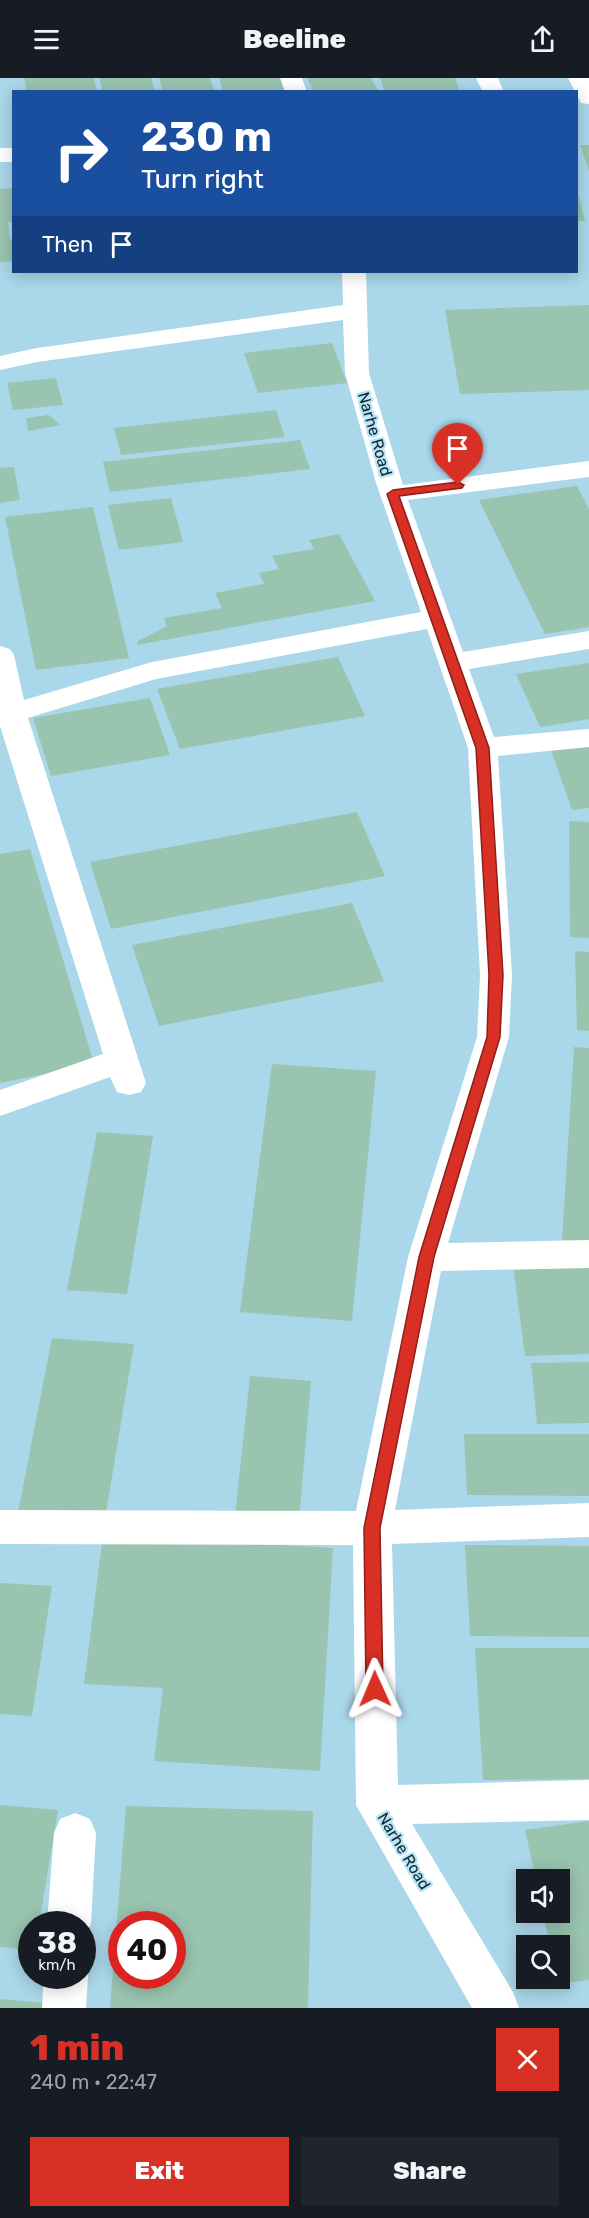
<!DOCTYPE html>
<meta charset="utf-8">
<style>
:root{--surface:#171b24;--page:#20242c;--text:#f1f3f6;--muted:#9ea1a6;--accent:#d93025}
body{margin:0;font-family:Rubik,sans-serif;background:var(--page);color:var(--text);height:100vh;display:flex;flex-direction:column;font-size:22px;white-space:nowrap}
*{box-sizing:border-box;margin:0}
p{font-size:20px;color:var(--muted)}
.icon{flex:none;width:33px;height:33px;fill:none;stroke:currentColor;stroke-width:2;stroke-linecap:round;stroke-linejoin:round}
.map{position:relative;height:1930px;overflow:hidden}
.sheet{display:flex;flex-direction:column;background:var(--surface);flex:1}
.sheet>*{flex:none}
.guide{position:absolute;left:12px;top:12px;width:566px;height:183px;border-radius:0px;box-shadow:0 3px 15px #0003;background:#1a4fa0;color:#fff;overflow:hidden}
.buttons{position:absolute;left:516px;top:1791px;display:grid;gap:12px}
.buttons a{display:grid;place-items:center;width:54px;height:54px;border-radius:0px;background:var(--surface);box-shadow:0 3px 15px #0003;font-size:30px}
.speed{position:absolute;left:18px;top:1833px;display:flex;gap:12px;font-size:30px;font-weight:700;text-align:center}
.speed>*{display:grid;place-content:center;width:78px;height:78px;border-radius:50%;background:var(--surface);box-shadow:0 3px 15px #0003;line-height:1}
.speed small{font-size:15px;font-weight:400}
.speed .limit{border:9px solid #d22;background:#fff;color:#111}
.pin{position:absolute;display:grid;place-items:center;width:51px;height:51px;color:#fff;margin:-62px -26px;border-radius:50% 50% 50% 0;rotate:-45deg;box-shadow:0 0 6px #0007}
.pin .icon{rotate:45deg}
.me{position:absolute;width:66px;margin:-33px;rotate:359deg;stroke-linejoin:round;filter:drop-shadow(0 0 4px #0008)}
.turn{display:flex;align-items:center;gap:21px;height:126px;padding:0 30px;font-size:27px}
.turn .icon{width:78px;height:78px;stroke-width:2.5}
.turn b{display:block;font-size:42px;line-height:51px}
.then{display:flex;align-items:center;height:57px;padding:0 30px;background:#0003;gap:12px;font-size:22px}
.round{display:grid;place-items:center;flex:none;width:63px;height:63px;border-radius:0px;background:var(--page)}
.head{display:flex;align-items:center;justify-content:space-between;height:102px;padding:0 30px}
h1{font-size:36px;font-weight:800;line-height:45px;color:var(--accent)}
.cta{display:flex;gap:12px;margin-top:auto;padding:12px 30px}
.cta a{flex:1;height:69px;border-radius:0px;background:var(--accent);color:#fff;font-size:24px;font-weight:800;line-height:69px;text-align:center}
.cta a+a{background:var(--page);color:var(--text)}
header{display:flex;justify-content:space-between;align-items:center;height:78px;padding:0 30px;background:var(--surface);font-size:27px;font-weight:800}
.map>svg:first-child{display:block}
.building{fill:#99c4af;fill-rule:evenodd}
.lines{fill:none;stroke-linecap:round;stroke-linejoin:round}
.minor{fill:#fff;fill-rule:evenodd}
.route{fill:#d93025;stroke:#8d1f18;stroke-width:1.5}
.labels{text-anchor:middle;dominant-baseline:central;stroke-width:4.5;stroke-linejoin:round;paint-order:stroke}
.street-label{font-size:16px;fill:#13252c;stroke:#b6e5f7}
</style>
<header><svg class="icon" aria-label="menu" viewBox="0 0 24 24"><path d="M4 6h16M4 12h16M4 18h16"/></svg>Beeline<svg class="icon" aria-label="share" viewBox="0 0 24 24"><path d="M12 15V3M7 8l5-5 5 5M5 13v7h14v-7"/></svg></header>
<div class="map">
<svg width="589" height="1930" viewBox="0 0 589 1930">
<rect width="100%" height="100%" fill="#aad7e9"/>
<path class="building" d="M 24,0 L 94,0 L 97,14 L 27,14 Z
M 99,0 L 151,0 L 155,14 L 103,14 Z
M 159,0 L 210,0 L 215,14 L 163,14 Z
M 219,0 L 282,0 L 287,14 L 223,14 Z
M 307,0 L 371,0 L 379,14 L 314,14 Z
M 380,0 L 455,0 L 460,14 L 385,14 Z
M 580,67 L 589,67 L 589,93 Z
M 14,110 L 14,144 L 8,144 L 10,161 L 14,161 L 14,183 L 0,184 L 0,111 Z
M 576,111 L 577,111 L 585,143 L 576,143 Z
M 589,227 L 589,312 L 460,316 L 445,232 Z
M 332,265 L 347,305 L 258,315 L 244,275 Z
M 56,300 L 63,327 L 13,332 L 7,305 Z
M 276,332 L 285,359 L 121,377 L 114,350 Z
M 49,337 L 60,347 L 28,353 L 26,340 Z
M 300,362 L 310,391 L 110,414 L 103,384 Z
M 14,389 L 20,422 L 0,425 L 0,390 Z
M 577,408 L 589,431 L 589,549 L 545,556 L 479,422 Z
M 171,420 L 183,464 L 119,472 L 108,427 Z
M 93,429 L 129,580 L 36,592 L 5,439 Z
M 339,456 L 375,523 L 137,567 L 138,563 L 167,548 L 164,540 L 222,530 L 215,515 L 264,506 L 259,495 L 279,491 L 272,478 L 314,471 L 309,462 Z
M 338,579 L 365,638 L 180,671 L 157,611 Z
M 589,585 L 589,641 L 540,649 L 516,596 Z
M 150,620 L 170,677 L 51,698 L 33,640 Z
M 589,668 L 589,730 L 572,732 L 551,672 Z
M 357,734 L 385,798 L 111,851 L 90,784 Z
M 569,743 L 589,744 L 589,860 L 570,859 Z
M 30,771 L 94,986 L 0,1005 L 0,776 Z
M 352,825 L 384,903 L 159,948 L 132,867 Z
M 575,873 L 589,874 L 589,953 L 577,952 Z
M 574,969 L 589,970 L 589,1164 L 562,1162 Z
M 272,986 L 376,993 L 352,1243 L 240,1234 Z
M 97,1054 L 153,1058 L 127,1216 L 67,1212 Z
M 589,1184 L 589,1276 L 525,1278 L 513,1187 Z
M 52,1260 L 134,1266 L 104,1447 L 17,1440 Z
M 589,1284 L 589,1345 L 537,1346 L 531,1285 Z
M 250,1298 L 311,1303 L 299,1442 L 235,1438 Z
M 464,1356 L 589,1356 L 589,1418 L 467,1417 Z
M 103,1457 L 333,1470 L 320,1693 L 154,1683 L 163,1610 L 84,1606 Z
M 465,1467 L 589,1468 L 589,1559 L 470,1558 Z
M 0,1505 L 52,1508 L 32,1638 L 0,1636 Z
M 475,1570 L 589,1570 L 589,1701 L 483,1702 Z
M 0,1727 L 58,1732 L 39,1846 L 32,1846 L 32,1872 L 0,1869 Z
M 126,1728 L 313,1733 L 308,1930 L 110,1930 ZM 122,1846 L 172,1846 L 172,1898 L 122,1898 Z
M 589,1743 L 589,1902 L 559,1906 L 560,1868 L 550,1868 L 543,1834 L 560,1834 L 560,1802 L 536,1802 L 525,1752 Z
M 0,1921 L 57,1926 L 57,1930 L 0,1930 Z"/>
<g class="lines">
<path class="minor" d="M 280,0 L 302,0 L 307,14 L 285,14 Z
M 476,0 L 498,0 L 504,14 L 483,14 Z
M 568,0 L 589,0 L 589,26 L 581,25 Z
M 0,70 L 14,70 L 14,84 L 0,84 Z
M 342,194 L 366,194 L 369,295 L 403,407 L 589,383 L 589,399 L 408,422 L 463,574 L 589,553 L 589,571 L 469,591 L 494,659 L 589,651 L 589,669 L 498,678 L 512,897 L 509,959 L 448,1165 L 589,1162 L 589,1190 L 441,1193 L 395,1432 L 589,1425 L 589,1459 L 392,1466 L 398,1707 L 589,1702 L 589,1742 L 412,1746 L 513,1914 L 519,1930 L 472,1930 L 356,1727 L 353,1467 L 0,1466 L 0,1432 L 356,1433 L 408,1179 L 477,959 L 480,897 L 468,670 L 427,551 L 156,601 L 28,640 L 146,1005 L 141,1014 L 129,1017 L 117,1014 L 110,999 L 0,1038 L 0,1012 L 103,976 L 0,648 L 0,568 L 10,571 L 14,577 L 24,622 L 152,584 L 421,534 L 376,405 L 345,295 L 343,242 L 37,284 L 0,292 L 0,278 L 37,270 L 343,227 Z
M 75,1735 L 90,1741 L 96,1755 L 91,1846 L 82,1862 L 82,1846 L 47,1846 L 54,1755 L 60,1741 Z
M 82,1884 L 88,1898 L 86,1930 L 42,1930 L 44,1898 L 82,1898 Z"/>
</g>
<path class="route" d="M 458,404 L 464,407 L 462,410 L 399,418 L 489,670 L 503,897 L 500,959 L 434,1179 L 380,1450 L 383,1611 L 381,1617 L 375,1619 L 369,1617 L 366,1611 L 364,1450 L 419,1179 L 487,959 L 489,897 L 476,670 L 387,416 L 393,412 Z"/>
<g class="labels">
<g class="street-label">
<text transform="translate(375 356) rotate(74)">Narhe Road</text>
<text transform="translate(404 1773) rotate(59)">Narhe Road</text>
</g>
</g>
</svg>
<div class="buttons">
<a><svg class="icon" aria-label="sound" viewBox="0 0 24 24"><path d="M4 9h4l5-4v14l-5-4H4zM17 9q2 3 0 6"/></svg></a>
<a><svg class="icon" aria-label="search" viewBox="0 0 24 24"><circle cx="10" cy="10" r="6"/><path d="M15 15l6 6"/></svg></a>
</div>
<div class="speed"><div>38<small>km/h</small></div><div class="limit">40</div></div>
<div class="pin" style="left:458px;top:407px;background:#d93025"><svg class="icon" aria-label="arrive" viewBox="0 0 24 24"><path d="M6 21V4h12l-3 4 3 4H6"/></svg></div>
<svg class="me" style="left:375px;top:1611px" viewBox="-20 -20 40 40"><path d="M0-17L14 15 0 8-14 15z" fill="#d93025" stroke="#fff" stroke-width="4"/></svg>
<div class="guide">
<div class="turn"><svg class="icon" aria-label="right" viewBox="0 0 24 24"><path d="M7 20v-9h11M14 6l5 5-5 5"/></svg><div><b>230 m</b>Turn right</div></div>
<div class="then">Then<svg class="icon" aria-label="arrive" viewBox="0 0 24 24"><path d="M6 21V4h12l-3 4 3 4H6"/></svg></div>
</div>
</div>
<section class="sheet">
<div class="head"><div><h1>1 min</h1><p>240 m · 22:47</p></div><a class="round" style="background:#d93025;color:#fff"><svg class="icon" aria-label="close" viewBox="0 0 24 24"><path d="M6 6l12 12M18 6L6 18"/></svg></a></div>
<div class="cta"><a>Exit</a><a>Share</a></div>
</section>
